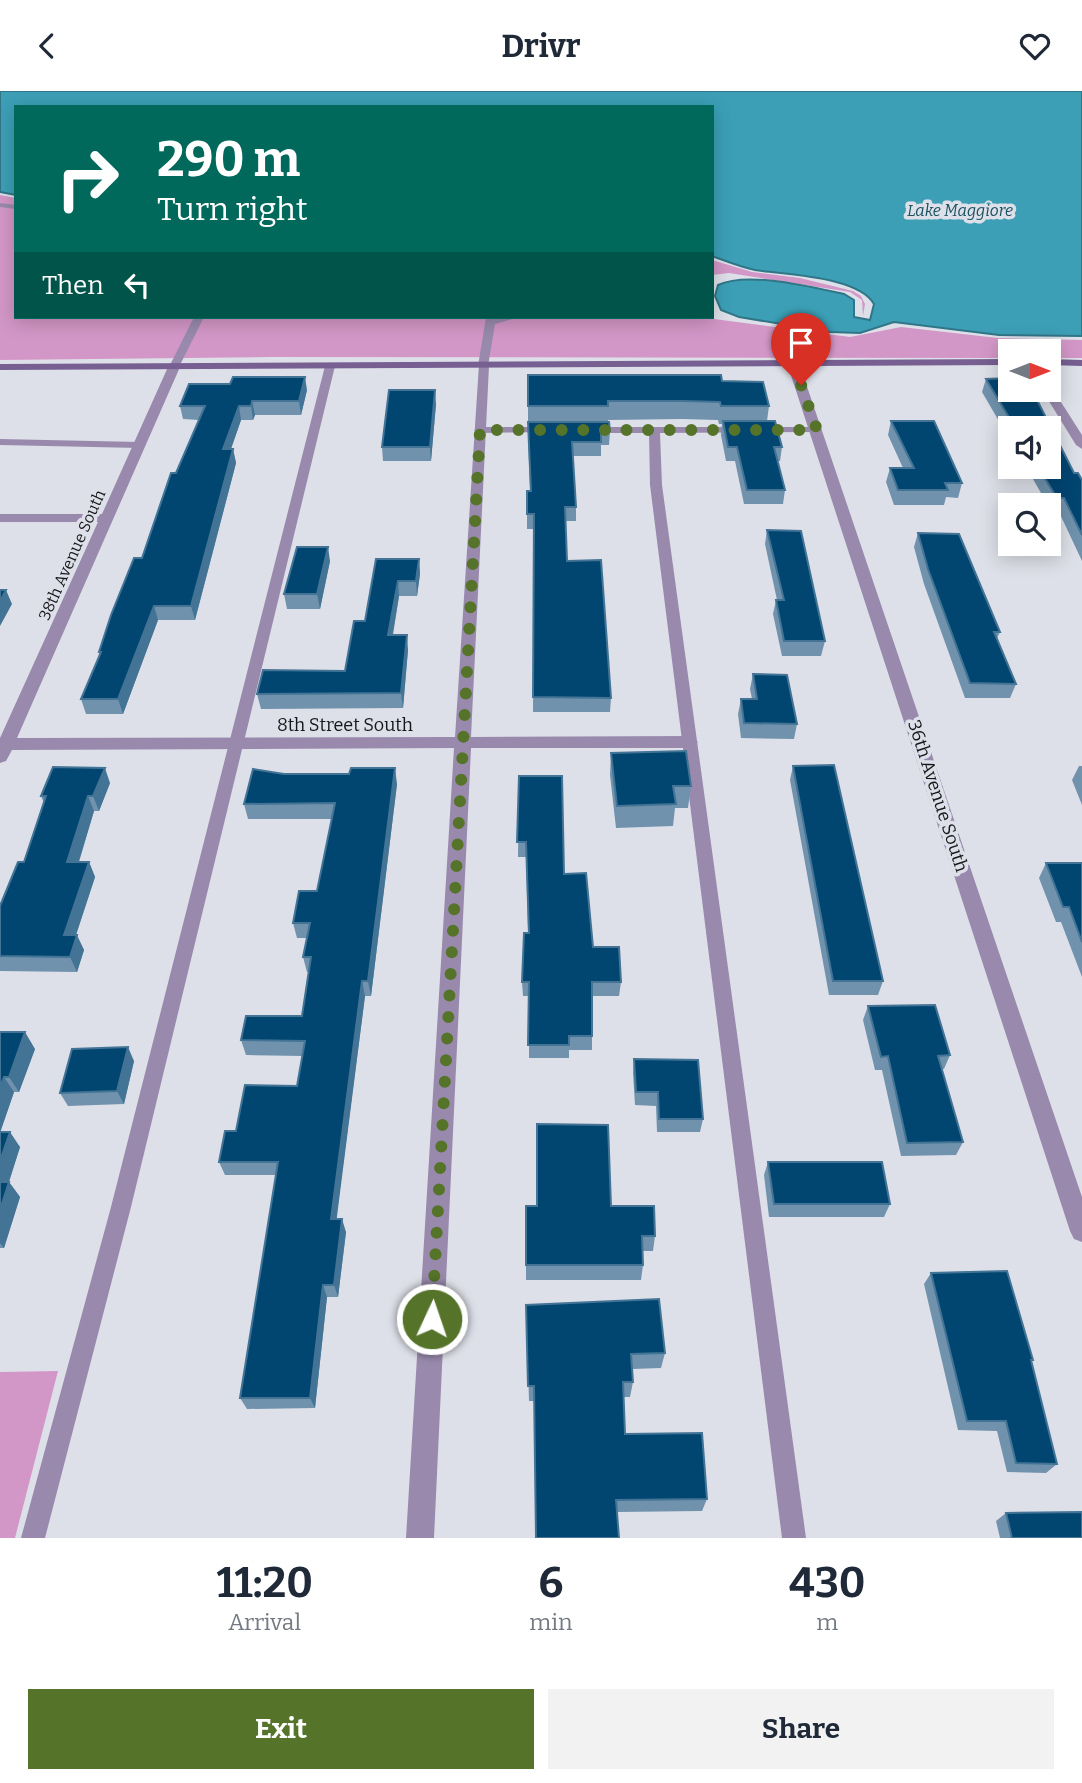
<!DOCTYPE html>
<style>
:root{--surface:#fff;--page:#f2f2f3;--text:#1f2937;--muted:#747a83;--accent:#557329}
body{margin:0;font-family:Bitter,serif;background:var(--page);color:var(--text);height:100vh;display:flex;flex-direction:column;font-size:26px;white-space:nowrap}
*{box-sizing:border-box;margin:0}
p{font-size:23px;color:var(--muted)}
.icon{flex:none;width:38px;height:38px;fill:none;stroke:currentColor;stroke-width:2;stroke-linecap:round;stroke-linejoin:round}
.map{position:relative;height:1447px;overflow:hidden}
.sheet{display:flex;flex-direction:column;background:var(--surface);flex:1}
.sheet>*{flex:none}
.banner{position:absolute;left:14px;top:14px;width:700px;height:214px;border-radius:0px;box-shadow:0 4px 18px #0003;background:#00695c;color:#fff;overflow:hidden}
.needle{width:46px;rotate:90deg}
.buttons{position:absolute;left:998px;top:248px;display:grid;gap:14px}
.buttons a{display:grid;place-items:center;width:63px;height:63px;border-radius:0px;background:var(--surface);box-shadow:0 4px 18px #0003;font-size:35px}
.pin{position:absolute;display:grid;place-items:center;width:60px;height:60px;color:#fff;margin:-72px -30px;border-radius:50% 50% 50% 0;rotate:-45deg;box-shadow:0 0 7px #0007}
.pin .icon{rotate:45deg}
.me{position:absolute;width:77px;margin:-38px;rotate:3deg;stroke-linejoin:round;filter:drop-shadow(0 0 5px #0008)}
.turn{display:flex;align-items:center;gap:24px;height:147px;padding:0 28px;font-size:32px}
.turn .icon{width:91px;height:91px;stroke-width:2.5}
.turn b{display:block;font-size:49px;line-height:60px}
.then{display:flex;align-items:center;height:66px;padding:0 28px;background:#0003;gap:14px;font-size:26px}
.eta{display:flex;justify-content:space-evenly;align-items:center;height:119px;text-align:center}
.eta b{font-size:42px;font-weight:700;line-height:49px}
.cta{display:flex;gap:14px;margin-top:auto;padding:14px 28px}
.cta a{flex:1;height:80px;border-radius:0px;background:var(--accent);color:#fff;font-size:28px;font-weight:700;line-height:80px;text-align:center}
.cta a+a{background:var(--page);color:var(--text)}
header{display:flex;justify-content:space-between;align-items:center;height:91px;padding:0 28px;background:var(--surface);font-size:32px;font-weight:700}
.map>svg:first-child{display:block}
.green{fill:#d397c7}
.water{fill:#3c9fb6;stroke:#317687;stroke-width:2}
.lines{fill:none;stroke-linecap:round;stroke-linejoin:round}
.lane{fill:#998aad;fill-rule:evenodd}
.street{fill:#998aad;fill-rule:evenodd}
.secondary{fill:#775f92;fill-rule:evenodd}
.wall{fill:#7092ad}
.shaded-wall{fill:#437495}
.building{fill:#014571;stroke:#437495;stroke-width:2}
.route{stroke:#557329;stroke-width:12;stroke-dasharray:0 21.6}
.labels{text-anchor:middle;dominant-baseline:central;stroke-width:7;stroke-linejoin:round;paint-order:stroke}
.far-water-label{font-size:16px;font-style:italic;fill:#19515e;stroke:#dee0e9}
.far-street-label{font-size:16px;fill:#16171a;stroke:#dee0e9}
.street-label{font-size:18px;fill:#16171a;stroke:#dee0e9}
</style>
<header><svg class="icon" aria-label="back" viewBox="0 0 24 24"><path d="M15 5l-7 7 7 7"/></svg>Drivr<svg class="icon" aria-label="heart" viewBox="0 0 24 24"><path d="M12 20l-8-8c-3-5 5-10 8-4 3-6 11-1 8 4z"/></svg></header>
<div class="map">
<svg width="1082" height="1447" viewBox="0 0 1082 1447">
<rect width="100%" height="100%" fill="#dee0e9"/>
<path class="green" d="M 0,104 L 16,107 L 16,226 L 712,226 L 712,218 L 714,228 L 850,246 L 901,236 L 998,247 L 1082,249 L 1082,267 L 1048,267 L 1048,261 L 1010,261 L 1010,267 L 271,266 L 0,269 Z
M 712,169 L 752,181 L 800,187 L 853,200 L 861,205 L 865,213 L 863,225 L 862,209 L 850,201 L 729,182 L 712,184 Z
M 58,1280 L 15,1447 L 0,1447 L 0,1281 Z"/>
<path class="water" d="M 0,0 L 1082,0 L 1082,245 L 999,244 L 894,231 L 860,242 L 830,241 L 739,226 L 721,219 L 715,205 L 718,194 C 748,180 811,196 844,203 L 854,209 L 854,226 L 870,229 L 874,213 C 858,185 785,184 755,179 C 740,176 726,170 712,165 L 712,16 L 16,16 L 16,104 L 0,101 Z"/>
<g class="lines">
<path class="lane" d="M 0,112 L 16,114 L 16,118 L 0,116 Z
M 194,226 L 204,226 L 179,276 L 170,278 L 169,276 Z
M 486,226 L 520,226 L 495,233 L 488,275 L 483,278 L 478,275 Z
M 330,272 L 335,275 L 131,1116 L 45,1447 L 21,1447 L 111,1116 L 325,275 Z
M 549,336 L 554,339 L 553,341 L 479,342 L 474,339 L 479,336 Z
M 817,336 L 822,339 L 821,341 L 660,342 L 662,394 L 806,1447 L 782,1447 L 650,394 L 649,342 L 588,342 L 583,339 L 588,336 Z
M 0,348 L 140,351 L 146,354 L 140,357 L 0,354 Z"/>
<path class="street" d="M 789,270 L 799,272 L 1082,1106 L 1082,1151 L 1074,1148 L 1070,1140 L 787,272 Z
M 479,273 L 489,275 L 471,646 L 690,645 L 698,651 L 690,657 L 471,657 L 434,1447 L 406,1447 L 454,657 L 12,659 L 6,670 L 0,672 L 0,647 L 98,431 L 0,431 L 0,423 L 102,423 L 168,276 L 178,274 L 180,276 L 17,647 L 455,646 Z
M 1048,296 L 1052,297 L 1082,344 L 1082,358 L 1076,354 L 1042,299 L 1048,299 Z"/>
<path class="secondary" d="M 1010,268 L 1010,274 L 0,279 L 0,273 Z
M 1048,268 L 1082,269 L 1082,275 L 1048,274 Z"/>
</g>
<path class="wall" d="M 528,284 L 722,290 L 769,315 L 767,330 L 782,356 L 780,370 L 778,370 L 785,399 L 783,413 L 744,413 L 735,370 L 726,370 L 721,344 L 722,333 L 719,333 L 718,329 L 682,328 L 608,329 L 610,340 L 609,354 L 601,354 L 601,365 L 573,365 L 576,416 L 576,430 L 565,430 L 567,470 L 611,607 L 610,621 L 533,621 L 534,438 L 527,438 L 527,400 L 530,400 L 528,345 Z
M 1010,287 L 1010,299 L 1032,299 L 1074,382 L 1078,382 L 1082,389 L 1082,470 L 1059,421 L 1052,421 L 1026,376 L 1048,376 L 1048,338 L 1010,338 L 1010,349 L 982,301 L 986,288 Z
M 307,299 L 301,324 L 255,324 L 253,329 L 241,329 L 231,358 L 233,358 L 236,372 L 195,529 L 158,529 L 123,623 L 86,623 L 81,608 L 100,564 L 99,561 L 142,467 L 176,382 L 199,329 L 183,328 L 180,315 Z
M 436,313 L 431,370 L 383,370 L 382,356 Z
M 891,330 L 962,392 L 958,407 L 946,406 L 944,414 L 894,414 L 886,391 L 890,377 L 903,377 L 888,344 Z
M 767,439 L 825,550 L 821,565 L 782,565 L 773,523 L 776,509 L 777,509 L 765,453 Z
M 918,442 L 1000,541 L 997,547 L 1016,593 L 1010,607 L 965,607 L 924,493 L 914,456 Z
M 376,468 L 419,468 L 420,483 L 417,505 L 399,505 L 393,544 L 408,559 L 403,617 L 261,618 L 257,603 L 345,580 L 365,530 Z
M 330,470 L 320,518 L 287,518 L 284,503 Z
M 753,583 L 797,633 L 794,648 L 741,647 L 738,623 L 741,608 L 752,608 L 750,598 Z
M 611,662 L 691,695 L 688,717 L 675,717 L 673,735 L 616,737 L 610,684 Z
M 793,675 L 883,890 L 878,904 L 829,904 L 790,689 Z
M 1079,675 L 1082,675 L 1082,714 L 1072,689 Z
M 284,683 L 397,693 L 371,905 L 365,905 L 336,1128 L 346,1141 L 338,1206 L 327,1206 L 315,1317 L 247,1318 L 240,1307 L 276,1084 L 225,1084 L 219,1071 L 236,1040 L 297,995 L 303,965 L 246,964 L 241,949 L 302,925 L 309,881 L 307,881 L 303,866 L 307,847 L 297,847 L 293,832 L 317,800 L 332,728 L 248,728 L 244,713 Z
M 519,685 L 564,783 L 593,856 L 621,891 L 619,905 L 592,905 L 592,959 L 569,959 L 569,967 L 529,967 L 529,905 L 523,905 L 522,891 L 528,842 L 526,766 L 518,766 Z
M 110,692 L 99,720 L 94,720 L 79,771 L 89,771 L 95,786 L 76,844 L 84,859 L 77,881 L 0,880 L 0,815 L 24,771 L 44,712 L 41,705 Z
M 1046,772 L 1082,772 L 1082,886 L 1061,831 L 1056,831 L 1039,787 Z
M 868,915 L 950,964 L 944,978 L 942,978 L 963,1051 L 956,1064 L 901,1065 L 882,979 L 875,979 L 863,929 Z
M 0,941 L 35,958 L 19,1001 L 14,1001 L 0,1041 L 20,1056 L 9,1091 L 20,1106 L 4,1157 L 0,1157 Z
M 634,968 L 703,1028 L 700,1041 L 657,1041 L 656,1015 L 635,1014 L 633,982 Z
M 134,970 L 124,1013 L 68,1015 L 60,1002 Z
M 768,1071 L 890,1113 L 884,1126 L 769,1126 L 764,1084 Z
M 537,1115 L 611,1115 L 655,1145 L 653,1160 L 642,1160 L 643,1174 L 641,1189 L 526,1189 L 526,1174 Z
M 931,1182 L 1033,1269 L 1031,1271 L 1057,1373 L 1046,1382 L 1007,1381 L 997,1340 L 958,1339 L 924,1193 Z
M 526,1214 L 665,1262 L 661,1277 L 632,1278 L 633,1291 L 630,1306 L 624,1306 L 625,1343 L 707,1408 L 702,1420 L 617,1421 L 535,1310 L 529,1310 Z
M 1006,1422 L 1082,1447 L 1000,1447 L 996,1430 Z"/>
<path class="shaded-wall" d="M 305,286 L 307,299 L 301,324 L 299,310 Z
M 435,299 L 436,313 L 431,370 L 430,356 Z
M 252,310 L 255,324 L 253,329 L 251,315 Z
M 239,315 L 241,329 L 226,372 L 223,358 Z
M 233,358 L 236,372 L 195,529 L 191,515 Z
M 328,456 L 330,470 L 320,518 L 317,503 Z
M 419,468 L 420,483 L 417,505 L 416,490 Z
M 398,490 L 399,505 L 390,559 L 388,544 Z
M 6,499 L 12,513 L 0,535 L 0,510 Z
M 154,515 L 158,529 L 123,623 L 118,608 Z
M 407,544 L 408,559 L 403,617 L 401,602 Z
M 105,677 L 110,692 L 99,720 L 93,705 Z
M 395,677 L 397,693 L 371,905 L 368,890 Z
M 88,705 L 94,720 L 74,786 L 67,771 Z
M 89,771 L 95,786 L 71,859 L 64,844 Z
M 77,844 L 84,859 L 77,881 L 70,866 Z
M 362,890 L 365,905 L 335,1141 L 331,1128 Z
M 25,941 L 35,958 L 19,1001 L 9,986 Z
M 128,956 L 134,970 L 124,1013 L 117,1000 Z
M 4,986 L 14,1001 L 0,1042 L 0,997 Z
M 10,1041 L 20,1056 L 4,1106 L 0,1101 L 0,1070 Z
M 9,1091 L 20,1106 L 4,1157 L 0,1152 L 0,1119 Z
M 342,1128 L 346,1141 L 338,1206 L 334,1194 Z
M 323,1194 L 327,1206 L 315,1317 L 310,1307 Z"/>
<path class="building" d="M 528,284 L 721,284 L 722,290 L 763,291 L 769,315 L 721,315 L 720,311 L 684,310 L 608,310 L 608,315 L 528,315 Z
M 233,286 L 305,286 L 299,310 L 252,310 L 251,315 L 239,315 L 223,358 L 233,358 L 191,515 L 154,515 L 118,608 L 81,608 L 101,561 L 99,561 L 111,524 L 134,467 L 142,467 L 171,382 L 176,382 L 205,315 L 180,315 L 189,293 L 230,293 Z
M 1010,287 L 1010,299 L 1032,299 L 1074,382 L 1078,382 L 1082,389 L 1082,444 L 1064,407 L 1057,407 L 1038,376 L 1048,376 L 1048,338 L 1016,338 L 986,288 Z
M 389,299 L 435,299 L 430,356 L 382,356 Z
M 723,330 L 775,330 L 782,356 L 774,356 L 785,399 L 747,399 L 737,356 L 728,356 Z
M 891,330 L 934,330 L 962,392 L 945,392 L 948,399 L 898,399 L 890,377 L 914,377 Z
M 528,331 L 609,331 L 610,340 L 601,340 L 601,351 L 572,351 L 576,416 L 565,416 L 567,470 L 601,469 L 611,607 L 533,606 L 534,423 L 527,423 L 527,400 L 531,400 Z
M 767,439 L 801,440 L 825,550 L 784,550 L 776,509 L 784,509 Z
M 918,442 L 959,443 L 1000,541 L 994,541 L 1016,593 L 970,592 L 928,478 Z
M 297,456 L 328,456 L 317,503 L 284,503 Z
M 376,468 L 419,468 L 416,490 L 398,490 L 388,544 L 407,544 L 401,602 L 257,603 L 263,579 L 345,580 L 354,530 L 365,530 Z
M 0,499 L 6,499 L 0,510 Z
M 753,583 L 787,584 L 797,633 L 744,632 L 741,608 L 757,608 Z
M 686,660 L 691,695 L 673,695 L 676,713 L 617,715 L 611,662 Z
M 834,674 L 883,890 L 833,890 L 793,675 Z
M 53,676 L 105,677 L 93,705 L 88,705 L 67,771 L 89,771 L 64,844 L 77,844 L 70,866 L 0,865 L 0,815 L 18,771 L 24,771 L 46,705 L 41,705 Z
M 351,677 L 395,677 L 368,890 L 362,890 L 331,1128 L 342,1128 L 334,1194 L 323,1194 L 310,1307 L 240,1307 L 278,1071 L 219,1071 L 225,1040 L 236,1040 L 245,994 L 297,995 L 305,950 L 241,949 L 246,925 L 302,925 L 311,866 L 303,866 L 310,832 L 293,832 L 299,800 L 317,800 L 335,712 L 244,713 L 253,678 L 284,683 L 349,683 Z
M 519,685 L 562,685 L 564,783 L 586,782 L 593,856 L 619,856 L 621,891 L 592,891 L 592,945 L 569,945 L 569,954 L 528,954 L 529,891 L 522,891 L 524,842 L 529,842 L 526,751 L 517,751 Z
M 1046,772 L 1082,772 L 1082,851 L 1069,816 L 1063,816 Z
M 935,914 L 950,964 L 938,965 L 963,1051 L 907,1052 L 888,965 L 881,966 L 868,915 Z
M 0,941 L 25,941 L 9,986 L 4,986 L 0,997 Z
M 128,956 L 117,1000 L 60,1002 L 72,958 Z
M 634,968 L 698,969 L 703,1028 L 659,1028 L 658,1001 L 636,1001 Z
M 537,1033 L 608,1034 L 611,1115 L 654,1115 L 655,1145 L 642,1145 L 643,1174 L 526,1174 L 526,1115 L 537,1115 Z
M 0,1041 L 10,1041 L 0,1070 Z
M 768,1071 L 882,1071 L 890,1113 L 774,1113 Z
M 0,1091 L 9,1091 L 0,1119 Z
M 1007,1180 L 1033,1269 L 1031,1269 L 1057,1373 L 1016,1372 L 1006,1330 L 967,1330 L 931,1182 Z
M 659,1208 L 665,1262 L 631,1263 L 633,1291 L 623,1291 L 625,1343 L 702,1342 L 707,1408 L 616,1409 L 619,1447 L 536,1447 L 534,1295 L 528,1295 L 526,1214 Z
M 1082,1421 L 1082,1447 L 1012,1447 L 1006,1422 Z"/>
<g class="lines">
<path class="route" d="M 432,1228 L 480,339 L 817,339 L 801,294"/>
</g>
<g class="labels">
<g class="far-water-label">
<text x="960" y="119">Lake Maggiore</text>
</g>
<g class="far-street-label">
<text transform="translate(72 464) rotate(-66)">38th Avenue South</text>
</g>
<g class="street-label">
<text x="345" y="634">8th Street South</text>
<text transform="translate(938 705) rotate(72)">36th Avenue South</text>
</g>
</g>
</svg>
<div class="buttons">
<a><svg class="needle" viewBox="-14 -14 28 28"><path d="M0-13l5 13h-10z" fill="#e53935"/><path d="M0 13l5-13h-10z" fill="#747a83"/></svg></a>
<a><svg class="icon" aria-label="sound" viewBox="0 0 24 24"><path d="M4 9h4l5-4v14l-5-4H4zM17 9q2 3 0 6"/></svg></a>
<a><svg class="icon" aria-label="search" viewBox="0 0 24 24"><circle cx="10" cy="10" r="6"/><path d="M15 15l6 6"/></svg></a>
</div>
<div class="pin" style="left:801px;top:294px;background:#d93025"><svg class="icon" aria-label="arrive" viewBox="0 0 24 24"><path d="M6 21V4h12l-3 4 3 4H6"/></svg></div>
<svg class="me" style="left:432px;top:1228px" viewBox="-20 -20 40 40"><circle r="17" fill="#557329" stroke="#fff" stroke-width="3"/><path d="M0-11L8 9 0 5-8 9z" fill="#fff"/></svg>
<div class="banner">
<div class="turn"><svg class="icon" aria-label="right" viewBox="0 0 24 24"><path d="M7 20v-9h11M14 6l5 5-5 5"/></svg><div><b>290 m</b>Turn right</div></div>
<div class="then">Then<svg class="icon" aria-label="left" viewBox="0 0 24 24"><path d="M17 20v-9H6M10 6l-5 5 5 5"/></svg></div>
</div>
</div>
<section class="sheet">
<div class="eta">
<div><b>11:20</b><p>Arrival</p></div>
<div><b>6</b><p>min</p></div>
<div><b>430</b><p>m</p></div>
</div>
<div class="cta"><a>Exit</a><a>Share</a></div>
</section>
